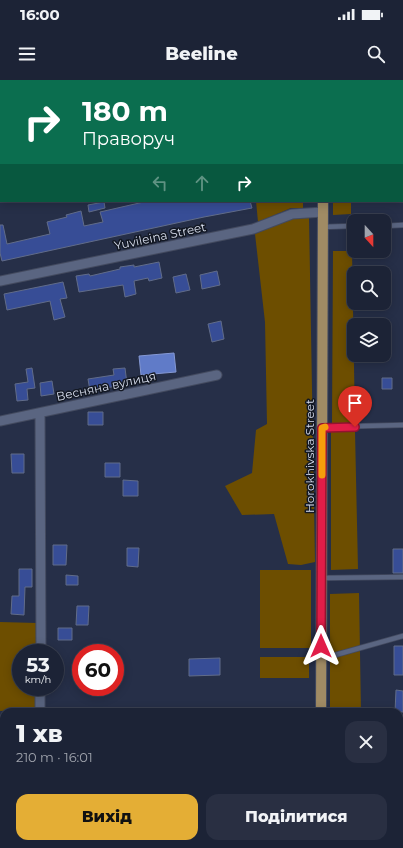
<!DOCTYPE html>
<html lang="uk">
<meta charset="utf-8">
<style>
:root{--surface:#1c2336;--page:#292f42;--text:#f1f3f6;--muted:#a0a4ad;--line:#3a4051;--accent:#e4ae35}
body{margin:0;font-family:Montserrat,sans-serif;background:var(--page);color:var(--text);height:100vh;display:flex;flex-direction:column;font-size:15px;white-space:nowrap}
*{box-sizing:border-box;margin:0}
p{font-size:13px;color:var(--muted)}
.icon{flex:none;width:22px;height:22px;fill:none;stroke:currentColor;stroke-width:2;stroke-linecap:round;stroke-linejoin:round}
.map{position:relative;flex:1;overflow:hidden}
.drawer{position:absolute;left:0px;top:628px;width:403px;height:140px;display:flex;flex-direction:column;background:var(--surface);border-radius:12px 12px 0 0;box-shadow:0 2px 10px #0003,0 0 0 1px var(--line)}
.drawer>*{flex:none}
.hud{position:absolute;left:0px;top:0px;width:403px;height:122px;box-shadow:0 2px 10px #0003,0 0 0 1px var(--line);background:#0b6e4f;color:#fff;overflow:hidden}
.needle{width:26px;rotate:159deg}
.fabs{position:absolute;left:347px;top:134px;display:grid;gap:8px}
.fabs a{display:grid;place-items:center;width:44px;height:44px;border-radius:8px;background:var(--surface);box-shadow:0 2px 10px #0003,0 0 0 1px var(--line);font-size:20px}
.speed{position:absolute;left:12px;top:564px;display:flex;gap:8px;font-size:20px;font-weight:700;text-align:center}
.speed>*{display:grid;place-content:center;width:52px;height:52px;border-radius:50%;background:var(--surface);box-shadow:0 2px 10px #0003,0 0 0 1px var(--line);line-height:1}
.speed small{font-size:10px;font-weight:400}
.speed .limit{border:6px solid #d22;background:#fff;color:#111}
.pin{position:absolute;display:grid;place-items:center;width:34px;height:34px;color:#fff;margin:-41px -17px;border-radius:50% 50% 50% 0;rotate:-45deg;box-shadow:0 0 4px #0007}
.pin .icon{rotate:45deg}
.me{position:absolute;width:44px;margin:-22px;rotate:0deg;stroke-linejoin:round;filter:drop-shadow(0 0 3px #0008)}
.turn{display:flex;align-items:center;gap:14px;height:84px;padding:0 16px;font-size:18px}
.turn .icon{width:52px;height:52px;stroke-width:2.5}
.turn b{display:block;font-size:28px;line-height:34px}
.lanes{display:flex;align-items:center;height:38px;padding:0 16px;background:#0003;justify-content:center;gap:20px;direction:ltr}
.lanes .off{opacity:.35}
.round{display:grid;place-items:center;flex:none;width:42px;height:42px;border-radius:12px;background:var(--page)}
.overview{display:flex;align-items:center;justify-content:space-between;height:68px;padding:0 16px}
h1{font-size:24px;font-weight:800;line-height:30px}
.cta{display:flex;gap:8px;margin-top:auto;padding:8px 16px}
.cta a{flex:1;height:46px;border-radius:12px;background:var(--accent);color:#111;font-size:16px;font-weight:800;line-height:46px;text-align:center}
.cta a+a{background:var(--page);color:var(--text)}
.status{display:flex;justify-content:space-between;align-items:center;height:28px;padding:0 20px;background:var(--surface);direction:ltr}
.status svg{height:11px;fill:currentColor}
header{display:flex;justify-content:space-between;align-items:center;height:52px;padding:0 16px;background:var(--surface);font-size:18px;font-weight:800}
.map>svg:first-child{display:block}
.green{fill:#6d4e00}
.water{fill:#607bc8;stroke:#8498d3}
.building{fill:#374d96;stroke:#616c89}
.lines{fill:none;stroke-linecap:round;stroke-linejoin:round}
.lane-casing{stroke:#434a5f;stroke-width:6}
.street-casing{stroke:#434a5f;stroke-width:11}
.primary-casing{stroke:#434a5f;stroke-width:12}
.lane{stroke:#5a6581;stroke-width:4.5}
.street{stroke:#5a6581;stroke-width:9}
.primary{stroke:#a08b64;stroke-width:10}
.route-casing{stroke:#92132f;stroke-width:10}
.route{stroke:#e11d48;stroke-width:7}
.slow{stroke:#f59e0b;stroke-width:7}
.labels{text-anchor:middle;dominant-baseline:central;stroke-width:3;stroke-linejoin:round;paint-order:stroke}
.street-label{font-size:12px;fill:#d7dded;stroke:#131823}
</style>
<div class="status"><b>16:00</b><svg viewBox="0 0 49 12"><path d="M0 12V9h3v3zM5 12V6h3v6zM10 12V3h3v9zM15 12V0h3v12zM26 1h20v11H26zM47 4h2v5h-2z"/></svg></div>
<header><svg class="icon" aria-label="menu" viewBox="0 0 24 24"><path d="M4 6h16M4 12h16M4 18h16"/></svg>Beeline<svg class="icon" aria-label="search" viewBox="0 0 24 24"><circle cx="10" cy="10" r="6"/><path d="M15 15l6 6"/></svg></header>
<div class="map">
<svg width="403" height="768" viewBox="0 0 403 768">
<rect width="100%" height="100%" fill="#262f48"/>
<path class="green" d="M 256,121 L 303,121 L 303,128 L 291,128 L 258,142 Z
M 333,121 L 351,121 L 351,134 L 333,135 Z
M 309,136 L 315,482 L 301,485 L 288,484 L 274,434 L 242,435 L 225,406 L 252,393 L 256,350 L 267,344 L 265,242 L 255,154 L 293,137 Z
M 333,171 L 352,171 L 355,343 L 332,343 Z
M 355,351 L 358,489 L 331,490 L 331,352 Z
M 260,490 L 311,490 L 311,568 L 260,568 Z
M 359,513 L 361,632 L 330,632 L 330,514 Z
M 0,542 L 37,543 L 36,573 L 21,573 L 21,607 L 36,607 L 36,630 L 0,631 Z
M 260,577 L 309,577 L 309,598 L 260,598 Z
M 399,753 L 403,753 L 403,768 L 364,768 L 364,764 L 399,764 Z
M 0,756 L 4,756 L 4,764 L 35,764 L 35,768 L 0,768 Z
M 43,764 L 96,764 L 96,768 L 43,768 Z
M 153,764 L 206,764 L 206,768 L 153,768 Z"/>
<path class="water" d="M 174,273 L 176,292 L 141,295 L 139,276 Z"/>
<path class="building" d="M 148,121 L 250,121 L 252,128 L 204,137 L 2,181 L 0,173 L 0,145 L 3,145 L 7,164 L 50,154 L 47,142 L 67,137 L 66,135 L 81,131 L 84,146 L 103,142 L 100,132 Z
M 104,122 L 105,128 L 89,132 L 88,125 Z
M 159,182 L 162,198 L 149,201 L 148,198 L 134,201 L 136,214 L 125,217 L 123,205 L 79,212 L 76,196 L 89,194 L 90,196 L 120,189 L 120,187 L 134,185 L 134,187 Z
M 217,191 L 220,205 L 202,209 L 200,195 Z
M 186,194 L 190,210 L 176,213 L 173,197 Z
M 63,202 L 67,218 L 60,219 L 65,237 L 54,240 L 50,221 L 7,230 L 4,214 Z
M 221,241 L 224,259 L 212,262 L 208,244 Z
M 32,288 L 35,308 L 27,309 L 28,320 L 17,321 L 15,304 L 28,302 L 26,289 Z
M 125,288 L 127,304 L 90,311 L 88,299 L 114,295 L 113,289 Z
M 382,298 L 392,298 L 392,309 L 382,309 Z
M 52,301 L 54,314 L 41,316 L 40,303 Z
M 88,332 L 103,332 L 103,345 L 88,345 Z
M 11,374 L 24,374 L 24,393 L 12,393 Z
M 105,383 L 120,383 L 120,397 L 105,397 Z
M 123,400 L 138,401 L 138,416 L 123,416 Z
M 53,465 L 67,465 L 66,485 L 53,485 Z
M 127,468 L 139,468 L 138,487 L 127,486 Z
M 393,469 L 403,469 L 403,493 L 393,493 Z
M 19,489 L 32,489 L 32,507 L 25,507 L 24,535 L 11,534 L 12,516 L 19,516 Z
M 66,495 L 78,496 L 78,505 L 66,505 Z
M 77,526 L 89,526 L 88,545 L 76,545 Z
M 58,548 L 72,548 L 72,560 L 58,560 Z
M 394,566 L 403,566 L 403,595 L 394,595 Z
M 220,578 L 220,595 L 189,596 L 189,579 Z
M 396,610 L 403,611 L 403,632 L 395,632 Z"/>
<g class="lines">
<g class="lane-casing">
<path id="lane" d="M 384,146 L 403,145
M 323,147 L 351,146
M 322,347 L 403,345
M 322,498 L 403,497
M 321,579 L 403,556
M 399,703 L 403,702
M 0,751 L 4,751"/>
</g>
<g class="street-casing">
<path id="street" d="M 311,0 L 312,1
M 56,1 L 57,0
M 232,1 L 239,0
M 402,25 L 403,26
M 0,43 L 1,43
M 0,201 L 253,149 L 292,134 L 323,132
M 40,333 L 41,573
M 0,341 L 217,295
M 40,632 L 40,607"/>
</g>
<g class="primary-casing">
<path id="primary" d="M 323,1 L 323,0
M 321,632 L 323,121
M 321,764 L 321,768"/>
</g>
<use href="#lane" class="lane"/>
<use href="#street" class="street"/>
<use href="#primary" class="primary"/>
</g>
<g class="lines">
<g class="route-casing">
<path id="route" d="M 321,566 L 322,348 L 355,347"/>
</g>
<use href="#route" class="route"/>
<path class="slow" d="M 322,395 L 322,348 L 325,347"/>
</g>
<g class="labels">
<g class="street-label">
<text transform="translate(160 156) rotate(-12)">Yuvileina Street</text>
<text transform="translate(106 306) rotate(-12)">Весняна вулиця</text>
<text transform="translate(309 376) rotate(-90)">Horokhivska Street</text>
</g>
</g>
</svg>
<div class="fabs">
<a><svg class="needle" viewBox="-14 -14 28 28"><path d="M0-13l5 13h-10z" fill="#e53935"/><path d="M0 13l5-13h-10z" fill="#a0a4ad"/></svg></a>
<a><svg class="icon" aria-label="search" viewBox="0 0 24 24"><circle cx="10" cy="10" r="6"/><path d="M15 15l6 6"/></svg></a>
<a><svg class="icon" aria-label="layers" viewBox="0 0 24 24"><path d="M12 4l9 5-9 5-9-5zM3 14l9 5 9-5"/></svg></a>
</div>
<div class="speed"><div>53<small>km/h</small></div><div class="limit">60</div></div>
<div class="pin" style="left:355px;top:347px;background:#d93025"><svg class="icon" aria-label="arrive" viewBox="0 0 24 24"><path d="M6 21V4h12l-3 4 3 4H6"/></svg></div>
<svg class="me" style="left:321px;top:566px" viewBox="-20 -20 40 40"><path d="M0-17L14 15 0 8-14 15z" fill="#e11d48" stroke="#fff" stroke-width="4"/></svg>
<div class="hud">
<div class="turn"><svg class="icon" aria-label="right" viewBox="0 0 24 24"><path d="M7 20v-9h11M14 6l5 5-5 5"/></svg><div><b>180 m</b>Праворуч</div></div>
<div class="lanes"><svg class="icon off" aria-label="left" viewBox="0 0 24 24"><path d="M17 20v-9H6M10 6l-5 5 5 5"/></svg><svg class="icon off" aria-label="ahead" viewBox="0 0 24 24"><path d="M12 20V5M6 11l6-6 6 6"/></svg><svg class="icon" aria-label="right" viewBox="0 0 24 24"><path d="M7 20v-9h11M14 6l5 5-5 5"/></svg></div>
</div>
<section class="drawer">
<div class="overview"><div><h1>1 хв</h1><p>210 m · 16:01</p></div><a class="round"><svg class="icon" aria-label="close" viewBox="0 0 24 24"><path d="M6 6l12 12M18 6L6 18"/></svg></a></div>
<div class="cta"><a>Вихід</a><a>Поділитися</a></div>
</section>
</div>
